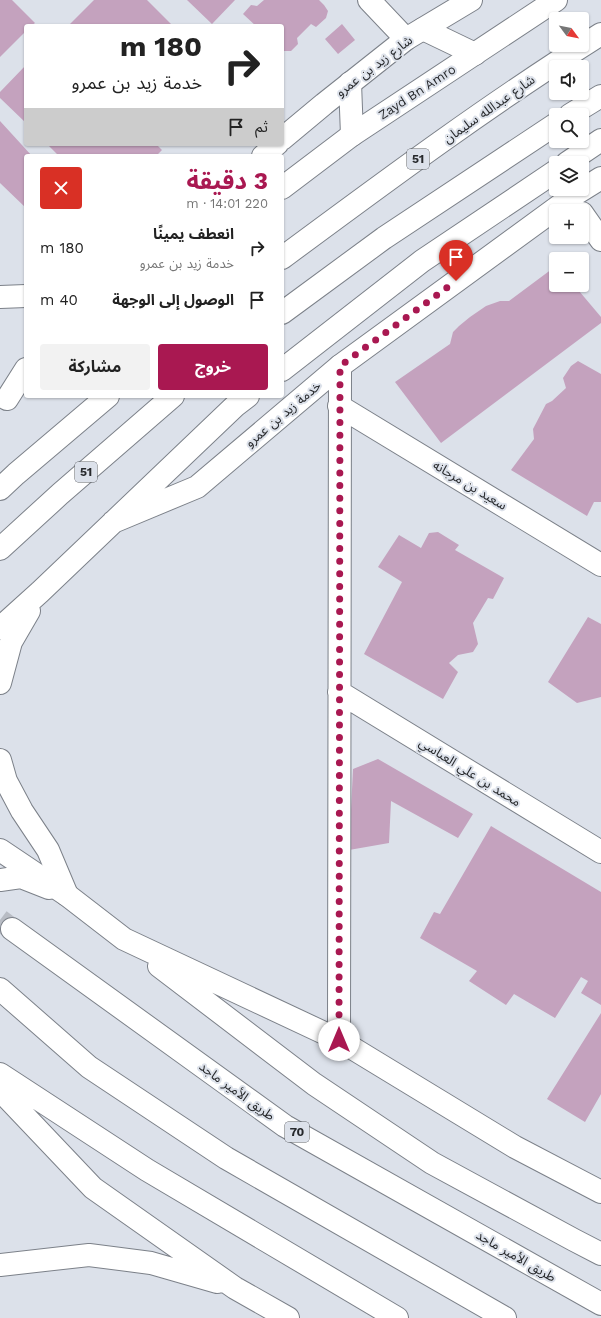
<!DOCTYPE html>
<html lang="ar">
<meta charset="utf-8">
<style>
:root{--surface:#fff;--page:#f2f2f2;--text:#222;--muted:#767676;--accent:#a91851}
body{margin:0;font-family:"Work Sans","Noto Sans Arabic",sans-serif;background:var(--page);color:var(--text);direction:rtl;height:100vh;display:flex;flex-direction:column;font-size:15px;white-space:nowrap}
*{box-sizing:border-box;margin:0}
p{font-size:13px;color:var(--muted)}
.icon{flex:none;width:22px;height:22px;fill:none;stroke:currentColor;stroke-width:2;stroke-linecap:round;stroke-linejoin:round}
.map{position:relative;flex:1;overflow:hidden;direction:ltr}
.side{position:absolute;left:24px;top:154px;width:260px;height:244px;display:flex;flex-direction:column;background:var(--surface);border-radius:4px;box-shadow:0 1px 3px #0004;direction:rtl}
.side>*{flex:none}
.hud{position:absolute;left:24px;top:24px;width:260px;height:122px;border-radius:4px;box-shadow:0 1px 3px #0004;direction:rtl;background:#fff;color:var(--text);overflow:hidden}
.needle{width:26px;rotate:122deg}
.fabs{position:absolute;left:549px;top:12px;display:grid;gap:8px}
.fabs a{display:grid;place-items:center;width:40px;height:40px;border-radius:4px;background:var(--surface);box-shadow:0 1px 3px #0004;font-size:20px}
.pin{position:absolute;display:grid;place-items:center;width:34px;height:34px;color:#fff;margin:-41px -17px;border-radius:50% 50% 50% 0;rotate:-45deg;box-shadow:0 0 4px #0007}
.pin .icon{rotate:45deg}
.me{position:absolute;width:44px;margin:-22px;rotate:0deg;stroke-linejoin:round;filter:drop-shadow(0 0 3px #0008)}
.turn{display:flex;align-items:center;gap:14px;height:84px;padding:0 16px;font-size:18px}
.turn .icon{width:52px;height:52px;stroke-width:2.5}
.turn b{display:block;font-size:28px;line-height:34px}
.then{display:flex;align-items:center;height:38px;padding:0 16px;background:#0003;gap:8px;font-size:15px}
.round{display:grid;place-items:center;flex:none;width:42px;height:42px;border-radius:4px;background:var(--page)}
.headline{display:flex;align-items:center;justify-content:space-between;height:68px;padding:0 16px}
h1{font-size:24px;font-weight:700;line-height:30px;color:var(--accent)}
.button{display:flex;gap:8px;margin-top:auto;padding:8px 16px}
.button a{flex:1;height:46px;border-radius:4px;background:var(--accent);color:#fff;font-size:16px;font-weight:700;line-height:46px;text-align:center}
.button a+a{background:var(--page);color:var(--text)}
ul{padding:0;list-style:none}
li{display:flex;align-items:center;gap:12px;height:52px;padding:0 16px}
li div{flex:1}
li b{display:block;font-size:15px}
li em{font-style:normal}
.map>svg:first-child{display:block}
.building{fill:#c4a2be}
.lines{fill:none;stroke-linecap:round;stroke-linejoin:round}
.trunk-tunnel{stroke:#b8bcc4;stroke-width:22;stroke-dasharray:22 11;stroke-linecap:butt}
.minor-casing{stroke:#7c8189;stroke-width:24}
.secondary-casing{stroke:#7c8189;stroke-width:24}
.primary-casing{stroke:#7c8189;stroke-width:24}
.trunk-casing{stroke:#7c8189;stroke-width:24}
.minor{stroke:#fff;stroke-width:22}
.secondary{stroke:#fff;stroke-width:22}
.primary{stroke:#fff;stroke-width:22}
.trunk{stroke:#fff;stroke-width:22}
.route{stroke:#a91851;stroke-width:7;stroke-dasharray:0 12.6}
.labels{text-anchor:middle;dominant-baseline:central;stroke-width:4;stroke-linejoin:round;paint-order:stroke}
.shield{fill:#dce1ea;stroke:#5d6065;stroke-width:1}
.shield-label{font-size:12px;font-weight:bold;fill:#27292c}
.street-label{font-size:13px;fill:#27292c;stroke:#dce1ea}
</style>
<div class="map">
<svg width="601" height="1318" viewBox="0 0 601 1318">
<rect width="100%" height="100%" fill="#dce1ea"/>
<path class="building" d="M 0,0 L 12,0 L 35,23 L 31,26 L 26,26 L 26,31 L 0,57 Z
M 94,0 L 147,0 L 173,26 L 68,26 Z
M 187,0 L 235,0 L 212,24 Z
M 264,0 L 319,0 L 324,5 L 328,11 L 326,18 L 316,27 L 311,24 L 297,38 L 298,44 L 291,51 L 284,51 L 282,50 L 282,26 L 256,26 L 243,14 L 251,5 L 257,6 Z
M 342,24 L 355,40 L 338,54 L 325,39 Z
M 26,65 L 26,123 L 0,98 L 0,92 Z
M 0,121 L 32,156 L 26,156 L 26,208 L 0,183 Z
M 47,144 L 156,144 L 162,150 L 156,156 L 59,156 Z
M 556,266 L 556,285 L 574,285 L 601,317 L 601,323 L 441,443 L 395,382 L 450,344 L 453,332 L 459,326 L 470,317 L 486,306 L 500,301 L 509,301 Z
M 578,361 L 601,374 L 601,502 L 594,502 L 587,516 L 511,470 L 534,439 L 533,429 L 546,404 L 552,401 L 566,388 L 563,378 L 571,366 Z
M 438,532 L 459,545 L 455,550 L 504,578 L 493,599 L 488,598 L 473,623 L 478,644 L 473,652 L 458,655 L 449,663 L 458,672 L 443,699 L 364,654 L 402,582 L 378,567 L 399,535 L 421,548 L 429,533 Z
M 588,617 L 601,624 L 601,697 L 577,703 L 548,682 Z
M 378,759 L 473,814 L 458,838 L 391,801 L 389,843 L 349,850 L 353,769 Z
M 491,826 L 601,892 L 601,1005 L 581,993 L 588,981 L 581,977 L 555,1018 L 514,994 L 506,1005 L 469,981 L 477,971 L 420,938 L 434,912 L 440,914 Z
M 601,1013 L 601,1094 L 585,1122 L 547,1099 Z"/>
<g class="lines">
<path class="trunk-tunnel" d="M 0,920 L 12,929"/>
<g class="minor-casing">
<path id="minor" d="M 369,0 L 406,39
M 582,213 L 601,240
M 0,297 L 26,296
M 339,406 L 601,565
M 339,692 L 601,852
M 339,1040 L 340,366"/>
</g>
<g class="secondary-casing">
<path id="secondary" d="M 282,139 L 324,104 L 406,39 L 471,0
M 263,156 L 277,144
M 567,163 L 601,140
M 282,188 L 352,135 L 556,0
M 282,370 L 422,261 L 556,171
M 7,399 L 26,369
M 113,522 L 197,487 L 340,366 L 577,193 L 601,178
M 0,628 L 40,592 L 235,406 L 248,396
M 0,683 L 11,642 L 29,611
M 0,760 L 6,781 L 22,811 L 48,850 L 67,895
M 0,880 L 21,877 L 49,888"/>
</g>
<g class="primary-casing">
<path id="primary" d="M 423,29 L 475,54
M 350,83 L 352,135
M 570,115 L 601,96
M 282,258 C 386,181 491,103 601,34
M 282,313 L 384,238 L 556,124
M 0,489 L 16,474 L 108,396
M 0,549 L 60,494 L 173,396
M 0,850 L 67,895 L 124,939 L 339,1040 L 515,1147 L 601,1192
M 159,966 L 314,1084 L 432,1163 L 574,1240 L 601,1254
M 0,1074 L 147,1170 L 397,1318
M 0,1090 L 93,1188 L 235,1288 L 288,1318
M 0,1265 L 89,1255 L 151,1263 L 217,1282"/>
</g>
<g class="trunk-casing">
<path id="trunk" d="M 12,929 L 285,1126 L 601,1304
M 0,989 L 89,1067 L 226,1158 L 505,1318"/>
</g>
<use href="#minor" class="minor"/>
<use href="#secondary" class="secondary"/>
<use href="#primary" class="primary"/>
<use href="#trunk" class="trunk"/>
</g>
<g class="lines">
<path class="route" d="M 339,1040 L 340,366 L 456,281"/>
</g>
<g class="labels">
<g class="shield">
<rect x="407" y="149" width="22" height="20" rx="3"/>
<rect x="75" y="462" width="22" height="20" rx="3"/>
<rect x="285" y="1122" width="24" height="20" rx="3"/>
</g>
<g class="shield-label">
<text x="418" y="159">51</text>
<text x="86" y="472">51</text>
<text x="297" y="1132">70</text>
</g>
<g class="street-label">
<text transform="translate(374 66) rotate(-37)">شارع زيد بن عمرو</text>
<text transform="translate(417 92) rotate(-33)">Zayd Bn Amro</text>
<text transform="translate(489 109) rotate(-35)">شارع عبدالله سليمان</text>
<text transform="translate(283 414) rotate(-40)">خدمة زيد بن عمرو</text>
<text transform="translate(470 485) rotate(31)">سعيد بن مرجانه</text>
<text transform="translate(470 772) rotate(32)">محمد بن علي العباسي</text>
<text transform="translate(237 1091) rotate(36)">طريق الأمير ماجد</text>
<text transform="translate(516 1256) rotate(30)">طريق الأمير ماجد</text>
</g>
</g>
</svg>
<div class="fabs">
<a><svg class="needle" viewBox="-14 -14 28 28"><path d="M0-13l5 13h-10z" fill="#e53935"/><path d="M0 13l5-13h-10z" fill="#767676"/></svg></a>
<a><svg class="icon" aria-label="sound" viewBox="0 0 24 24"><path d="M4 9h4l5-4v14l-5-4H4zM17 9q2 3 0 6"/></svg></a>
<a><svg class="icon" aria-label="search" viewBox="0 0 24 24"><circle cx="10" cy="10" r="6"/><path d="M15 15l6 6"/></svg></a>
<a><svg class="icon" aria-label="layers" viewBox="0 0 24 24"><path d="M12 4l9 5-9 5-9-5zM3 14l9 5 9-5"/></svg></a>
<a>+</a>
<a>−</a>
</div>
<div class="pin" style="left:456px;top:281px;background:#d93025"><svg class="icon" aria-label="arrive" viewBox="0 0 24 24"><path d="M6 21V4h12l-3 4 3 4H6"/></svg></div>
<svg class="me" style="left:339px;top:1040px" viewBox="-20 -20 40 40"><circle r="19" fill="#fff"/><path d="M0-13L10 11 0 6-10 11z" fill="#a91851"/></svg>
<div class="hud">
<div class="turn"><svg class="icon" aria-label="right" viewBox="0 0 24 24"><path d="M7 20v-9h11M14 6l5 5-5 5"/></svg><div><b>180 m</b>خدمة زيد بن عمرو</div></div>
<div class="then">ثم<svg class="icon" aria-label="arrive" viewBox="0 0 24 24"><path d="M6 21V4h12l-3 4 3 4H6"/></svg></div>
</div>
<section class="side">
<div class="headline"><div><h1>3 دقيقة</h1><p>220 m · 14:01</p></div><a class="round" style="background:#d93025;color:#fff"><svg class="icon" aria-label="close" viewBox="0 0 24 24"><path d="M6 6l12 12M18 6L6 18"/></svg></a></div>
<ul>
<li><svg class="icon" aria-label="right" viewBox="0 0 24 24"><path d="M7 20v-9h11M14 6l5 5-5 5"/></svg><div><b>انعطف يمينًا</b><p>خدمة زيد بن عمرو</p></div><em>180 m</em></li>
<li><svg class="icon" aria-label="arrive" viewBox="0 0 24 24"><path d="M6 21V4h12l-3 4 3 4H6"/></svg><div><b>الوصول إلى الوجهة</b></div><em>40 m</em></li>
</ul>
<div class="button"><a>خروج</a><a>مشاركة</a></div>
</section>
</div>
